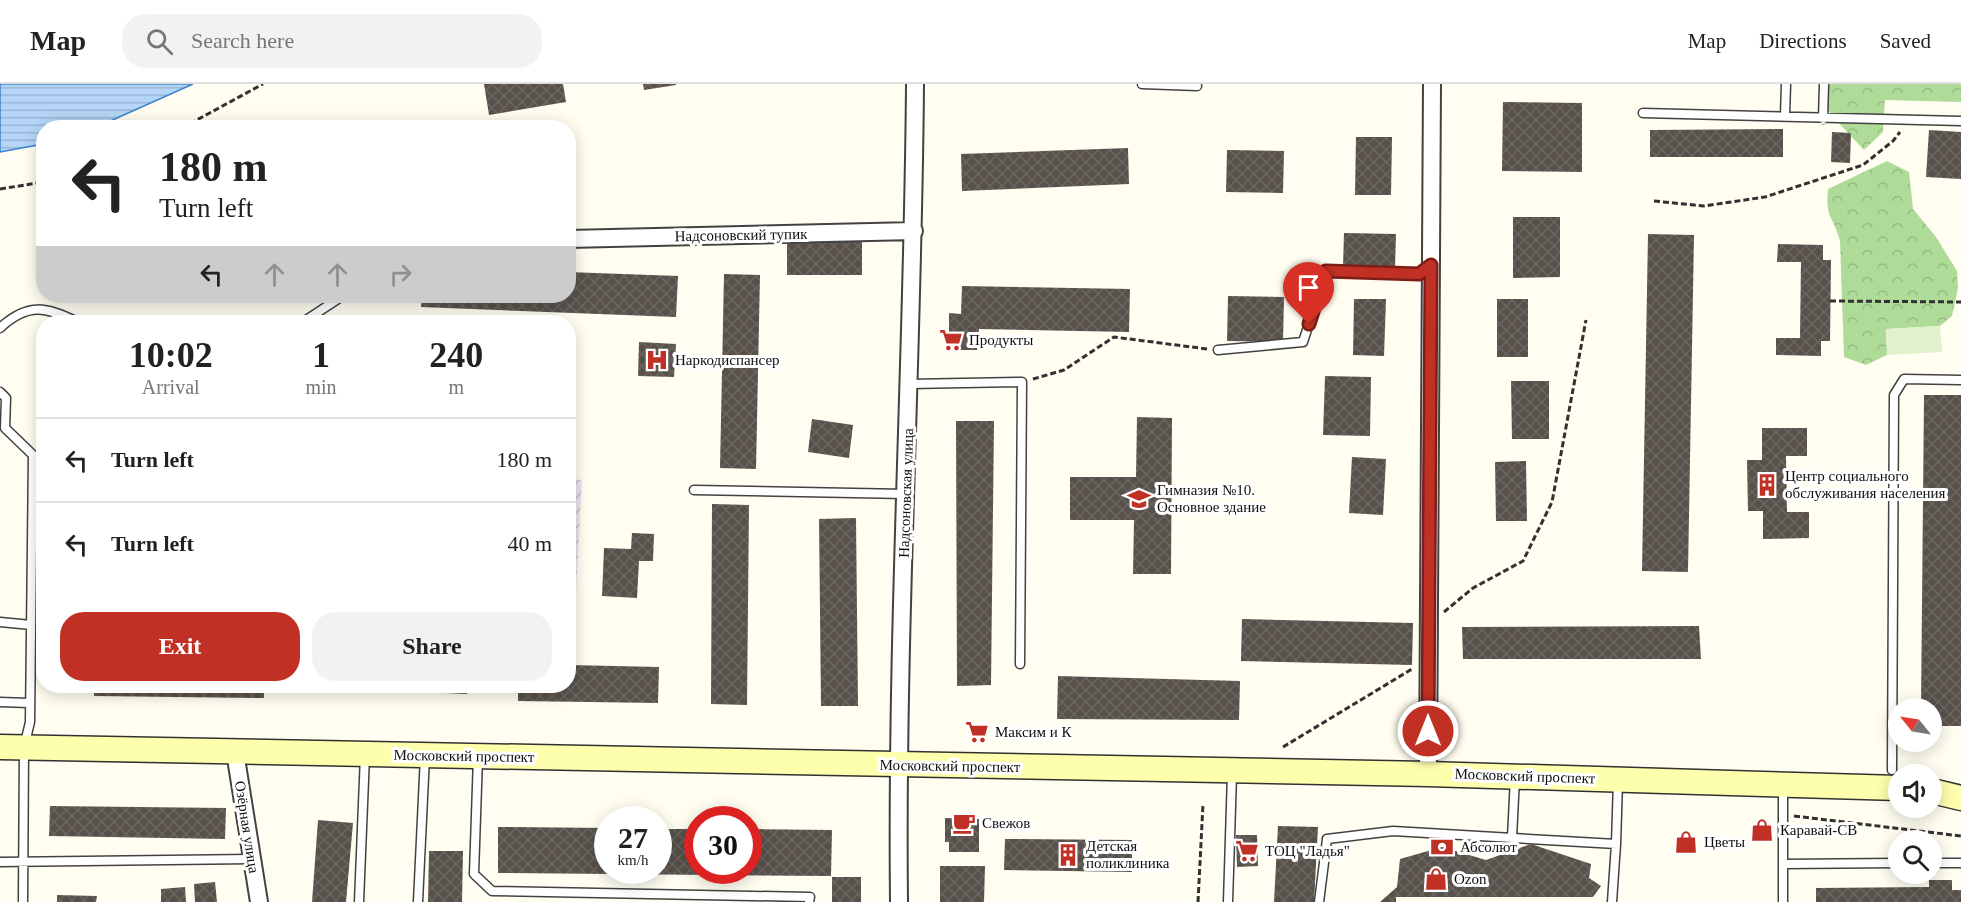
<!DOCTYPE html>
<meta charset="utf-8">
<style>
:root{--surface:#fff;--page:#f2f2f2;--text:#222;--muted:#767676;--line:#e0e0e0;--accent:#c13024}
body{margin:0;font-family:"Times New Roman",serif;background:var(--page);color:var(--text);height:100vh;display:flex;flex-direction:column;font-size:22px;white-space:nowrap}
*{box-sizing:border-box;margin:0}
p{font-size:20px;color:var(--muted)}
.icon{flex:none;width:33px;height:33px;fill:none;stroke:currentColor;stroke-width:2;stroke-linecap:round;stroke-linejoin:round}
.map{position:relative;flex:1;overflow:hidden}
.drawer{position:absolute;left:36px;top:231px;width:540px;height:378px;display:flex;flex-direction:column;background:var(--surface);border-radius:24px;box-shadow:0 3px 15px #0003}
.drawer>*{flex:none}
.guide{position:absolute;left:36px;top:36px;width:540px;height:183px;border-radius:24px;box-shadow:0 3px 15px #0003;background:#fff;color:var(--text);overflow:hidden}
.needle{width:39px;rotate:300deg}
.tools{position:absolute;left:1888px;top:614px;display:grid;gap:12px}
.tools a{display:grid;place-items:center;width:54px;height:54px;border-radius:50%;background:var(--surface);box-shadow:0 3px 15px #0003;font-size:30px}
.speed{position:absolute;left:594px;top:722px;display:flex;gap:12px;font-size:30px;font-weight:700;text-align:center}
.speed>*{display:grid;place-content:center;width:78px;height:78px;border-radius:50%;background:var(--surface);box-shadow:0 3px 15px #0003;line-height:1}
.speed small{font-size:15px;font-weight:400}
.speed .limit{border:9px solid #d22;background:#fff;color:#111}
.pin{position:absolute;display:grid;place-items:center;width:51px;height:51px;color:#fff;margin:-62px -26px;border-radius:50% 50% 50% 0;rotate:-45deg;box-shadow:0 0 6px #0007}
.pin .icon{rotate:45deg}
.me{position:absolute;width:66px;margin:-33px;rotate:0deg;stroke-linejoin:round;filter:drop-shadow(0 0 4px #0008)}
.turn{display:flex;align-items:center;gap:21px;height:126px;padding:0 24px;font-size:27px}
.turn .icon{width:78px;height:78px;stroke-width:2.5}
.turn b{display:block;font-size:42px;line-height:51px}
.lanes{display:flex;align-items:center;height:57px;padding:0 24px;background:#0003;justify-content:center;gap:30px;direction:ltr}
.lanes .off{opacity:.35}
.eta{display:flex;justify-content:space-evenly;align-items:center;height:102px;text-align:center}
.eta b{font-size:36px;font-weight:600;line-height:42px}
.button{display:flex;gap:12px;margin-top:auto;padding:12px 24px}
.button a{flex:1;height:69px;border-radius:24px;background:var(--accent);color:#fff;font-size:24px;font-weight:600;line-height:69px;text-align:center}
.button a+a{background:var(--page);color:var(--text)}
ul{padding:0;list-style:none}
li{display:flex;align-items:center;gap:18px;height:84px;padding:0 24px;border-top:2px solid var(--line)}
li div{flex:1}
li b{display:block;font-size:22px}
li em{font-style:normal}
header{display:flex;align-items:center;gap:36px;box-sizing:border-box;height:84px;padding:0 30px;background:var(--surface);border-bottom:2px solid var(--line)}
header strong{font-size:28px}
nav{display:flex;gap:33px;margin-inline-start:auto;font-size:21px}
.search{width:420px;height:54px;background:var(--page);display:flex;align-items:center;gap:15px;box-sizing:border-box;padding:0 21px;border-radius:24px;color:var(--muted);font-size:22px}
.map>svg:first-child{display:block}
.industrial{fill:url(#industrial-furrows)}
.forest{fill:url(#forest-crowns)}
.pitch{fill:#e0f1cb}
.water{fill:url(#water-rules);stroke:#3b82cf;stroke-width:1.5}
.building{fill:url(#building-cross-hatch)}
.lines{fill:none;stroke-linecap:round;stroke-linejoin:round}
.service-casing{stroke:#424242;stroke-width:11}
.minor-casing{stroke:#424242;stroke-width:20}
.secondary-casing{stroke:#313131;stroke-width:27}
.path{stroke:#313131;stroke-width:3;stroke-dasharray:6 3;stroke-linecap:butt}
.service{stroke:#fff;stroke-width:8}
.minor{stroke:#fff;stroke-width:16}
.secondary{stroke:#feffac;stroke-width:24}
.route-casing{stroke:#7d1f17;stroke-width:15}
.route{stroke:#c13024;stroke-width:10}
.labels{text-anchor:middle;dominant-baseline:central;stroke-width:6;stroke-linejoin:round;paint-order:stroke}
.street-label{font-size:15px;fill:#0f0f0f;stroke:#fff}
.poi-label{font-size:15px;fill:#0f0f0f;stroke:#fff;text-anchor:start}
</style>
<header>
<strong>Map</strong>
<div class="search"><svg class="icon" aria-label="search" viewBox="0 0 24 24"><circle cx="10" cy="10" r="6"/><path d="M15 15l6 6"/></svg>Search here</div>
<nav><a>Map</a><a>Directions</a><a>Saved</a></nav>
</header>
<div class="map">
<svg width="1961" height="818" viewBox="0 0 1961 818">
<defs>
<pattern id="industrial-furrows" width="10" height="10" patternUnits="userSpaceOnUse" patternTransform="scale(1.5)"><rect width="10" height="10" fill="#ede3ed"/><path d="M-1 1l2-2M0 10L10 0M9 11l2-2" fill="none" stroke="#cac2ca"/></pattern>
<pattern id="forest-crowns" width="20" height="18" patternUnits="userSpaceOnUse" patternTransform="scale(1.5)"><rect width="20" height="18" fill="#aedb98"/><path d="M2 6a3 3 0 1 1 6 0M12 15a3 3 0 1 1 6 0" fill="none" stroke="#94bb82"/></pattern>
<pattern id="water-rules" width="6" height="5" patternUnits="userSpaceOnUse" patternTransform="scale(1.5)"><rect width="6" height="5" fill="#b5d6f7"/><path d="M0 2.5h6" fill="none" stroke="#9ab6d3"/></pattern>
<pattern id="building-cross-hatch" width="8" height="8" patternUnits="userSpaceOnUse" patternTransform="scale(1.5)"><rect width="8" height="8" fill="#58514b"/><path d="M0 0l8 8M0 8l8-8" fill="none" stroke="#6b6561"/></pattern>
</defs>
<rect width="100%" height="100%" fill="#fffef1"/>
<path class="industrial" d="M 569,395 L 582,396 L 575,524 L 568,524 Z"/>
<path class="forest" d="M 1827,0 L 1961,0 L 1961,18 L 1885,16 L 1883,48 L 1864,66 L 1833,33 L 1818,10 Z
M 1887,77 L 1909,88 L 1913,125 L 1936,153 L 1957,187 L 1958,204 L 1952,232 L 1940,242 L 1886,245 L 1887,271 L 1866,281 L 1844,273 L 1840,157 C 1833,131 1825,135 1828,105 Z"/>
<path class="pitch" d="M 1940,242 L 1942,268 L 1887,271 L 1886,245 Z"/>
<path class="water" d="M 0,0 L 193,0 L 97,43 L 44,44 L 43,60 L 0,68 Z"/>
<path class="building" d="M 484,0 L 563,0 L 566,18 L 489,31 Z
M 643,0 L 676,0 L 676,1 L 644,6 Z
M 1503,18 L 1582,19 L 1582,88 L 1502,87 Z
M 1783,45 L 1783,73 L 1650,73 L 1650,46 Z
M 1929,46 L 1961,48 L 1961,95 L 1926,93 Z
M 1832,48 L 1851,49 L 1850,79 L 1831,78 Z
M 1356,53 L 1392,53 L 1391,111 L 1355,111 Z
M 1128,64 L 1129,100 L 962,107 L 961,70 Z
M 1227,66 L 1284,67 L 1283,109 L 1226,108 Z
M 1513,133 L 1560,133 L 1560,193 L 1513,194 Z
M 1344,149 L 1396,150 L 1395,184 L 1343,183 Z
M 1648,150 L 1694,151 L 1688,488 L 1642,487 Z
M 787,154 L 862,154 L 862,191 L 787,191 Z
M 1778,160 L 1823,161 L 1823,176 L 1831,176 L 1830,257 L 1821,257 L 1821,272 L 1776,271 L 1776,254 L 1800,254 L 1801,178 L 1777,178 Z
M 568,188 L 678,192 L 676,233 L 421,223 L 422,212 L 568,212 Z
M 724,190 L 760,191 L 756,385 L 720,384 Z
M 962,202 L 1130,205 L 1129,248 L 979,245 L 979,266 L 949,266 L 949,229 L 961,230 Z
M 1228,212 L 1284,213 L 1283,258 L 1227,257 Z
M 1354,215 L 1386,215 L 1384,272 L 1353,271 Z
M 1497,215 L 1528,215 L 1528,273 L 1497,273 Z
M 639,258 L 676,260 L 674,293 L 638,292 Z
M 1325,292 L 1371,293 L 1370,352 L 1323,351 Z
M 1511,297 L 1549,297 L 1549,355 L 1512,355 Z
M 1924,311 L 1961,311 L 1961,642 L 1932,642 L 1932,624 L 1921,624 Z
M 1137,333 L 1172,334 L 1171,490 L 1133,490 L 1134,436 L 1070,436 L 1070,393 L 1136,393 Z
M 812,335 L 853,341 L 849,374 L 808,368 Z
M 956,337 L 994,337 L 991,601 L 957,602 Z
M 1762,344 L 1807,344 L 1807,372 L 1786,372 L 1787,428 L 1809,428 L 1809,454 L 1763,455 L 1763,427 L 1748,427 L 1747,376 L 1762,376 Z
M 1352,373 L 1386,375 L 1383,431 L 1349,429 Z
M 1526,377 L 1527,437 L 1496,437 L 1495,378 Z
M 712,420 L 749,421 L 747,621 L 711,620 Z
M 856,434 L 858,622 L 821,622 L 819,435 Z
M 632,449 L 654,450 L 653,477 L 639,477 L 637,514 L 602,512 L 604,464 L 631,465 Z
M 1242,535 L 1413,539 L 1412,581 L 1241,577 Z
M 1699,542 L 1701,575 L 1463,575 L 1462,543 Z
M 568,581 L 659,583 L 658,619 L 518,617 L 518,602 L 568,602 Z
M 1058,592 L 1240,597 L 1239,636 L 1057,635 Z
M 94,602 L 264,602 L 264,614 L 94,612 Z
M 333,602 L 468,602 L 467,610 L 333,604 Z
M 50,722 L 226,724 L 225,755 L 49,752 Z
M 945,734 L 979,735 L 979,768 L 949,768 L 949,758 L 945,758 Z
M 318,736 L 353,739 L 346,818 L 312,818 Z
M 1278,742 L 1318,743 L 1314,818 L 1274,818 Z
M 498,743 L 608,744 L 608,786 L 658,786 L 658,745 L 698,745 L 698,786 L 748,786 L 748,745 L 832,746 L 831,792 L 498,789 Z
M 1236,751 L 1257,751 L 1258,782 L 1237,783 Z
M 1005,755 L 1132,756 L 1132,788 L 1004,786 Z
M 1531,760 L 1591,780 L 1589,794 L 1601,802 L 1593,813 L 1396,813 L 1396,818 L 1380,818 L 1397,803 L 1400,775 L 1442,763 L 1486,776 Z
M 429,767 L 463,767 L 462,818 L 428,818 Z
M 940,782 L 985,782 L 984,818 L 940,818 Z
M 832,793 L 861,793 L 861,818 L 832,818 Z
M 1929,796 L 1952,796 L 1952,806 L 1961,806 L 1961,818 L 1816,818 L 1816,804 L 1929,803 Z
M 215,798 L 217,818 L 195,818 L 194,800 Z
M 185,803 L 186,818 L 161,818 L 161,805 Z
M 57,811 L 97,812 L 96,818 L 57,818 Z"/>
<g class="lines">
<g class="service-casing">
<path id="service" d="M 1142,0 L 1197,2
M 1643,29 L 1961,37
M 1785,32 L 1786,0
M 1823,35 L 1824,0
M 303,238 L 338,215
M 0,244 C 28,218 46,223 78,238
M 1218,266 L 1303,258 L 1326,187 L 1419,190 L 1430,181
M 909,300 L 1022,298 L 1020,580
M 0,308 L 6,314 L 5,344 L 33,371 L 30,638 L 24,663 L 23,818
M 694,406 L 906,410
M 0,538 L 31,541
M 0,618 L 29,619
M 478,673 L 474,790 L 492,807 L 810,813 L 809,818
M 1892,686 L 1894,311 L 1904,295 L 1961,296
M 1783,702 L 1783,818
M 1512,754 L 1515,693
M 1616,760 L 1618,697
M 0,778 L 252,775
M 1932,779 L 1961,779
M 1783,780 L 1899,779
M 359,818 L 365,671
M 418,818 L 425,672
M 1228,818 L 1232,690
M 1319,818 L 1327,755 L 1393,747 L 1616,760 L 1612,818"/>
</g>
<g class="minor-casing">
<path id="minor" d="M 568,155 L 914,147
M 235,668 L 259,818
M 1428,690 L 1432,0
M 899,818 C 896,545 913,273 915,0"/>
</g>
<g class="secondary-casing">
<path id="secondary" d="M 0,663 L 1428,690 L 1899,704
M 1932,707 L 1961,714"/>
</g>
<path class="path" d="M 182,44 L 263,0
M 0,105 L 44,98
M 1654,117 L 1704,122 L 1765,113 L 1863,81 L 1893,57 L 1900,48
M 1830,217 L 1961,218
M 1033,295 L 1064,286 L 1114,253 L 1207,265
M 1444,528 L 1473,504 L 1523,477 L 1552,418 L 1586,236
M 1283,663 L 1412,585
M 1794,732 L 1961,752
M 1198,818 L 1203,720"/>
<use href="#service" class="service"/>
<use href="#minor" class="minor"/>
<use href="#secondary" class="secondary"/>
</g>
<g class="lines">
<g class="route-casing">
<path id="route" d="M 1309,240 L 1326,187 L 1419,190 L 1431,181 L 1428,647"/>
</g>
<use href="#route" class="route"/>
</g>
<defs>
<g id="supermarket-bare" transform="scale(1.8)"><path d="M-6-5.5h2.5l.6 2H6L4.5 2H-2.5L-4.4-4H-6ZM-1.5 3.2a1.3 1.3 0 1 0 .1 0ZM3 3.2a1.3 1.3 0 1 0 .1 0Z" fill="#c13024" stroke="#fff" stroke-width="2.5" paint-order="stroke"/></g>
<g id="hospital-bare" transform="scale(1.8)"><path d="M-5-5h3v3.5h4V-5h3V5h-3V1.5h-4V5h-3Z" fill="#c13024" stroke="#fff" stroke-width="2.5" paint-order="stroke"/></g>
<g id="building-bare" transform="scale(1.8)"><path d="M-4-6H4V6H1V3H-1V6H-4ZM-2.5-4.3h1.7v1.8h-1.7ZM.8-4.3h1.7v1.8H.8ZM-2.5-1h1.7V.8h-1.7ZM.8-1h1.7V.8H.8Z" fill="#c13024" stroke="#fff" stroke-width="2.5" paint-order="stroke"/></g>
<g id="school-bare" transform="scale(1.8)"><path d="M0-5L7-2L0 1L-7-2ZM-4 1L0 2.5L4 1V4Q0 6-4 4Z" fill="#c13024" stroke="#fff" stroke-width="2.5" paint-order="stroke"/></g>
<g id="cafe-bare" transform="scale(1.8)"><path d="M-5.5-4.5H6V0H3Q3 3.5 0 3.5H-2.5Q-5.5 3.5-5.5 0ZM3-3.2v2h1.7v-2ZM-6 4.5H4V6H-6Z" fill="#c13024" stroke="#fff" stroke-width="2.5" paint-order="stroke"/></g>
<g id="shop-bare" transform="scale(1.8)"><path d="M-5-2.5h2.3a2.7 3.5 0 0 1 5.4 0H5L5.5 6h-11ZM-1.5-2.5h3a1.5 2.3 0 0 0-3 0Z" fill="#c13024" stroke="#fff" stroke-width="2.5" paint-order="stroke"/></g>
<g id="bank-bare" transform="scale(1.8)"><path d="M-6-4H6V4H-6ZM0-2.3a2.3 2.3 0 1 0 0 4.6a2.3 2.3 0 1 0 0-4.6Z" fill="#c13024" stroke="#fff" stroke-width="2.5" paint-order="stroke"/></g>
</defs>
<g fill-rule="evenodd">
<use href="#supermarket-bare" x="951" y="256"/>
<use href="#hospital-bare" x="657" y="276"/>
<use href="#building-bare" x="1767" y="401"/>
<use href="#school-bare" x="1139" y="415"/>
<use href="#supermarket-bare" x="977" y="648"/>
<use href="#cafe-bare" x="964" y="739"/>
<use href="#shop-bare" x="1762" y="746"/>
<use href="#shop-bare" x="1686" y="758"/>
<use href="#bank-bare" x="1442" y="763"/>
<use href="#supermarket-bare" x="1247" y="767"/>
<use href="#building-bare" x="1068" y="771"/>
<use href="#shop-bare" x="1436" y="795"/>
</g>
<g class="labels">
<g class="street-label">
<text transform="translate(741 151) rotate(-1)">Надсоновский тупик</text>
<text transform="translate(906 409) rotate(-88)">Надсоновская улица</text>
<text transform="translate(464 672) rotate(1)">Московский проспект</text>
<text transform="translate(950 682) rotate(1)">Московский проспект</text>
<text transform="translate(1525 692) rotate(2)">Московский проспект</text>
<text transform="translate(247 743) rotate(81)">Озёрная улица</text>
</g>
<g class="poi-label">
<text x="969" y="256">Продукты</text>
<text x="675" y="276">Наркодиспансер</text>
<text x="1785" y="392">Центр социального<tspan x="1785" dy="17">обслуживания населения</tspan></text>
<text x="1157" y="406">Гимназия №10.<tspan x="1157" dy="17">Основное здание</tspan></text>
<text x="995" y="648">Максим и К</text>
<text x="982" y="739">Свежов</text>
<text x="1780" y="746">Каравай-СВ</text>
<text x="1704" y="758">Цветы</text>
<text x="1086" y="762">Детская<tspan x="1086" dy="17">поликлиника</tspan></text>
<text x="1460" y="763">Абсолют</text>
<text x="1265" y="767">ТОЦ "Ладья"</text>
<text x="1454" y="795">Ozon</text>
</g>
</g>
</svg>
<div class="tools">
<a><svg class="needle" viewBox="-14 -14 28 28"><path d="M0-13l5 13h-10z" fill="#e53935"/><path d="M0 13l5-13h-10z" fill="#767676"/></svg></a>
<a><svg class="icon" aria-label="sound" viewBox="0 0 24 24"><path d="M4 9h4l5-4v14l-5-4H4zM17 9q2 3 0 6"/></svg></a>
<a><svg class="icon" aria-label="search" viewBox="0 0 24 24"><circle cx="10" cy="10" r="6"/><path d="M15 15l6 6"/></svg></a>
</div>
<div class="speed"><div>27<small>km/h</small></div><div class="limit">30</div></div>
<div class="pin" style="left:1309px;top:240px;background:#d93025"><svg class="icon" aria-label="arrive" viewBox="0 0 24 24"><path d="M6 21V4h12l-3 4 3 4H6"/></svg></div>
<svg class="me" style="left:1428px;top:647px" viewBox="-20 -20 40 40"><circle r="17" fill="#c13024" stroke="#fff" stroke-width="3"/><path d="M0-11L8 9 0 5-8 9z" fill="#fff"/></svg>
<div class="guide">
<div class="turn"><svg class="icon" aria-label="left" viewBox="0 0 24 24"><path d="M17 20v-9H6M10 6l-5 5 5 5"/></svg><div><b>180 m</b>Turn left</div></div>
<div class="lanes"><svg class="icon" aria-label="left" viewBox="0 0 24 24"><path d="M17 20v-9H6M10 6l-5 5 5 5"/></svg><svg class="icon off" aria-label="ahead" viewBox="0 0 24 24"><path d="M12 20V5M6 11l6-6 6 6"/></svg><svg class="icon off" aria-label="ahead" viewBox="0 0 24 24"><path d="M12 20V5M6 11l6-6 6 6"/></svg><svg class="icon off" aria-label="right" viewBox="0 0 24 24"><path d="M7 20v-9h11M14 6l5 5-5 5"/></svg></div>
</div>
<section class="drawer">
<div class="eta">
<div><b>10:02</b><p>Arrival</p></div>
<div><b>1</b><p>min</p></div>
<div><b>240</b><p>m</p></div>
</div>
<ul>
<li><svg class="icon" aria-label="left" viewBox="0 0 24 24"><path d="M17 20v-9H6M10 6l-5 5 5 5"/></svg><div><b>Turn left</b></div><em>180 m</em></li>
<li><svg class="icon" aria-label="left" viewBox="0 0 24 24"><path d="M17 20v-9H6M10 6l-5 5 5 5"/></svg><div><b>Turn left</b></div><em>40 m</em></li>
</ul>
<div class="button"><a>Exit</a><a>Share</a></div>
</section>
</div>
